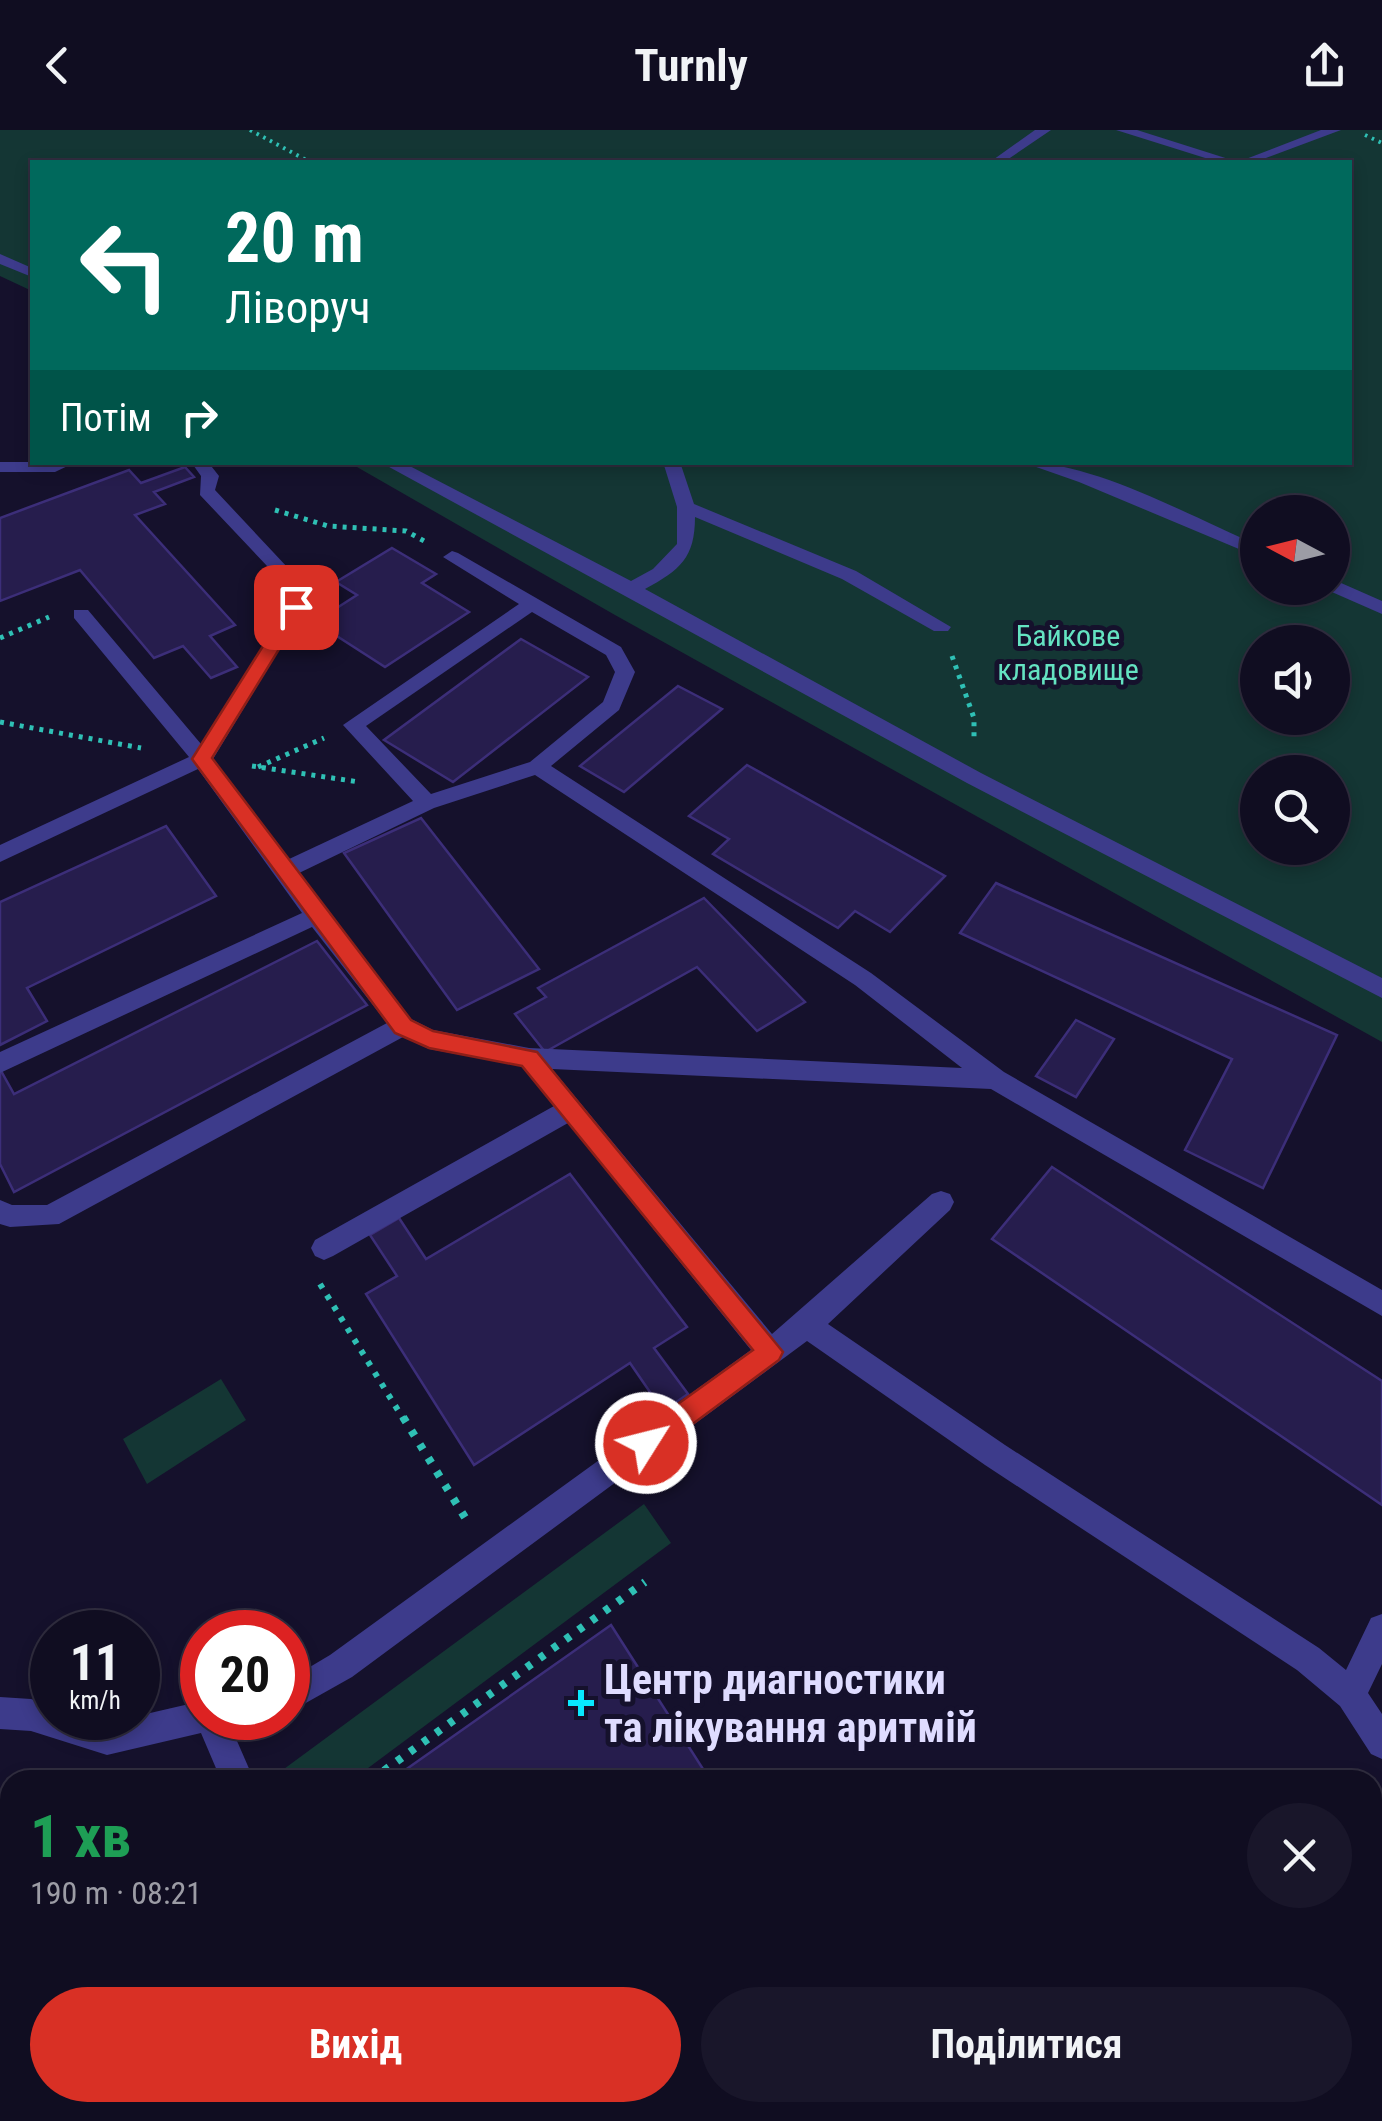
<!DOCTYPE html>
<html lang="uk">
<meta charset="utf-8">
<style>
:root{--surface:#100d21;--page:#19162a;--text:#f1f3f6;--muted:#9c9ca5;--line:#302d3f;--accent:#d93025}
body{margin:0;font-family:"Roboto Condensed",sans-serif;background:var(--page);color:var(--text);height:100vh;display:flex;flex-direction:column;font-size:38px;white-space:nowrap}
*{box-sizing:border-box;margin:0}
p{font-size:32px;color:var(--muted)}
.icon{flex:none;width:55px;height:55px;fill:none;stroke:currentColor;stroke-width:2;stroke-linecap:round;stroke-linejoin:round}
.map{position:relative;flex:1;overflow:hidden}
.details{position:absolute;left:0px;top:1640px;width:1382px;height:352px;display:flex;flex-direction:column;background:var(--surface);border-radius:30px 30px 0 0;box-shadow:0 5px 15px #0003,0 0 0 2px var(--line)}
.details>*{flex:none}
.top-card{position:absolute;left:30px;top:30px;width:1322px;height:305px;border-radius:0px;box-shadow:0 5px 15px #0003,0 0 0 2px var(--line);background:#00695c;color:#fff;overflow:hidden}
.needle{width:65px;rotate:277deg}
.tools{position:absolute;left:1240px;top:365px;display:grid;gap:20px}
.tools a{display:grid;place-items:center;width:110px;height:110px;border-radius:50%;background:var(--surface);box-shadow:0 5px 15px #0003,0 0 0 2px var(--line);font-size:50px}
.speed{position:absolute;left:30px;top:1480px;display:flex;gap:20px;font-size:50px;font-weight:700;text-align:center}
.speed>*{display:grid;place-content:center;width:130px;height:130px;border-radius:50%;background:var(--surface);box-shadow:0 5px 15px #0003,0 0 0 2px var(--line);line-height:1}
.speed small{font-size:25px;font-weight:400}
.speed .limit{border:15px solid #d22;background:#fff;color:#111}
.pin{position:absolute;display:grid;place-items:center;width:85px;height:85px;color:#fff;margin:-42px;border-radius:20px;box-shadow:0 5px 15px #0006}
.me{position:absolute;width:110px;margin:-55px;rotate:54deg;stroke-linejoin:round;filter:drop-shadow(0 0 8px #0008)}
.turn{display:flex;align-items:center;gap:35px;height:210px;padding:0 30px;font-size:45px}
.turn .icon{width:130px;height:130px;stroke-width:2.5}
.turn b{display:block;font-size:70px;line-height:85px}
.then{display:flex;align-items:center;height:95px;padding:0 30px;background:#0003;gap:20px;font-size:38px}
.round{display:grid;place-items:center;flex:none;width:105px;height:105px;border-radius:52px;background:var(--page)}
.head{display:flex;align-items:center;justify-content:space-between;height:170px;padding:0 30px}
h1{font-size:60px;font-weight:700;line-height:75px;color:#1e9e55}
.button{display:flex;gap:20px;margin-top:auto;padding:20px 30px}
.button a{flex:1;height:115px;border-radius:60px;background:var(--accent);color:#fff;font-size:40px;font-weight:700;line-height:115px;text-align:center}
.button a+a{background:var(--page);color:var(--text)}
header{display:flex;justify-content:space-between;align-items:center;height:130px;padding:0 30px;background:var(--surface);font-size:45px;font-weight:700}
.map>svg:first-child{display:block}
.green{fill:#143634;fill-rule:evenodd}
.building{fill:#261d4d;stroke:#3c2e79;stroke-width:2.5}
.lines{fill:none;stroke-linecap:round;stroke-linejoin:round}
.path-far3{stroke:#2fc0b5;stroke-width:4;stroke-dasharray:2.5 5;stroke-linecap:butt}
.path-far2{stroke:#2fc0b5;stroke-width:5;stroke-dasharray:4 6;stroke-linecap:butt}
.path-far1{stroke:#2fc0b5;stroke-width:6;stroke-dasharray:5 8;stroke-linecap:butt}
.path{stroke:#2fc0b5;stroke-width:8;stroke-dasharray:6 10;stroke-linecap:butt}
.service{fill:#3d3b8b;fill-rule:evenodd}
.route{fill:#d93025;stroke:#8d1f18;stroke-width:2.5}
.poi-dot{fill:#08e9ff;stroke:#15112c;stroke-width:4}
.labels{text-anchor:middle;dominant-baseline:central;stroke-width:10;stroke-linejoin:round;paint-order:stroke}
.far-park-label{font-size:30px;fill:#64e3c1;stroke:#15112c}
.near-poi-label{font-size:42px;font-weight:bold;fill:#dfdcff;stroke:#15112c;text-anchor:start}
</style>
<header><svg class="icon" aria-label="back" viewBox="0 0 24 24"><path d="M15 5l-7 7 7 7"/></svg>Turnly<svg class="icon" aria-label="share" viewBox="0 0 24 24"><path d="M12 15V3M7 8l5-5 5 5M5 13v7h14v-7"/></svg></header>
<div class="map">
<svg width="1382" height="1991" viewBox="0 0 1382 1991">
<rect width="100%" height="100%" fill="#15112c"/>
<path class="green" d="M 0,0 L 1382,0 L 1382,912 L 615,485 L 350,333 L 1350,332 L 1350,32 L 32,32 L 32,161 L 0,146 ZM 1258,382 L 1332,382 L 1332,458 L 1258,458 ZM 1258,512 L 1332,512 L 1332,588 L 1258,588 ZM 1258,642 L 1332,642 L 1332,718 L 1258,718 Z
M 221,1249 L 246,1290 L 147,1354 L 123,1309 Z
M 644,1374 L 671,1413 L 352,1650 L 269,1650 Z"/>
<path class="building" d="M 185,337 L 194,347 L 154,362 L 165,374 L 135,385 L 235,495 L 210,506 L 237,537 L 211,548 L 183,516 L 154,528 L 80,440 L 0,471 L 0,388 L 129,340 L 141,353 Z
M 392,418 L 436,444 L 422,453 L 469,482 L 385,537 L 315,492 L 357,465 L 336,452 Z
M 521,509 L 588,547 L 453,652 L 384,610 Z
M 678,556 L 722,579 L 624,662 L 580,636 Z
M 747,635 L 945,746 L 890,802 L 855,781 L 838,798 L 713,724 L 729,709 L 689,686 Z
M 421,688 L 539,839 L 457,880 L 344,723 Z
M 166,696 L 216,766 L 27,858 L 47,891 L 0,915 L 0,772 Z
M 996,753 L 1337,905 L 1263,1058 L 1185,1020 L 1232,929 L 960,803 Z
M 704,768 L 805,872 L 757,901 L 697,837 L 545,922 L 515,884 L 546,867 L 538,858 Z
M 317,811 L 367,875 L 14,1062 L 0,1034 L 0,939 L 14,964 Z
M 1076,890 L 1114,909 L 1076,967 L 1036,946 Z
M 1052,1037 L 1382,1251 L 1382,1375 L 992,1109 Z
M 570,1044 L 687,1197 L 654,1218 L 688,1264 L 663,1281 L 630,1233 L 474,1335 L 366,1164 L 397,1146 L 370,1105 L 399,1088 L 426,1129 Z
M 611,1495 L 710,1650 L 391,1650 Z
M 10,1940 L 10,1982 L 41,1982 L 44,1991 L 0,1991 L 0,1947 Z
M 696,1982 L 921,1982 L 927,1991 L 701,1991 Z"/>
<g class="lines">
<path class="path-far3" d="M 250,0 L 310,32
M 1365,5 L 1382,13"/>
<path class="path-far2" d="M 275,380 L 328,396 L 406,401 L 426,412
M 0,508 L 49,487
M 952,526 L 974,588 L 974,610
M 0,592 L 141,618
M 252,636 L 359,652
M 258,637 L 324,608"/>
<path class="path-far1" d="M 320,1154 L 404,1290"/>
<path class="path" d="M 403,1287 L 469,1394
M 371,1650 L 645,1452
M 446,1982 L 451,1991"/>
<path class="service" d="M 1035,0 L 1051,0 L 1004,32 L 990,32 Z
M 1116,0 L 1137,0 L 1238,32 L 1321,0 L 1341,0 L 1255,32 L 1218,32 Z
M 0,124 L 32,138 L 32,147 L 0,134 Z
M 0,332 L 76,332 L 55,342 L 0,342 Z
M 191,332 L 208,332 L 219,346 L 215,360 L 304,455 L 305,477 L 213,629 L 287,730 L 413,671 L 343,595 L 519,474 L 443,427 L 452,421 L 458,423 L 621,517 L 635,542 L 619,580 L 551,636 L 871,843 L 1004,942 L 1382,1160 L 1382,1186 L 991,959 L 552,939 L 772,1204 L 932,1064 L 941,1061 L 950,1064 L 954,1072 L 950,1080 L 828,1194 L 1005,1315 L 1319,1518 L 1346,1540 L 1371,1488 L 1382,1484 L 1382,1534 L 1368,1563 L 1382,1584 L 1382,1629 L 1371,1624 L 1340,1576 L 1297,1540 L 985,1335 L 807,1211 L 352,1547 L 288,1583 L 288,1550 L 330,1525 L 751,1220 L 568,993 L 333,1126 L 324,1130 L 315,1126 L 311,1118 L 315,1110 L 554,976 L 522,936 L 429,919 L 403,907 L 59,1094 L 10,1097 L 0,1094 L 0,1070 L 12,1075 L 47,1075 L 387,893 L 312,797 L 0,943 L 0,922 L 302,783 L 198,639 L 0,732 L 0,715 L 189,627 L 74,488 L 74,480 L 88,480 L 201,614 L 287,477 L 286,456 L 200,365 L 201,346 ZM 532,482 L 606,525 L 615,542 L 603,572 L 530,632 L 431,664 L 366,596 ZM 535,645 L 855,855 L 962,938 L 529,918 L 433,900 L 411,889 L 297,744 L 434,678 Z
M 380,332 L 402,332 L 631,451 L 653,439 L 677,414 L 677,377 L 663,332 L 680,332 L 694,374 L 856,441 L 951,497 L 948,501 L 934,501 L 842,449 L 695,387 C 695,428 680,440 645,459 L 981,643 L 1382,848 L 1382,868 L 967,653 Z
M 1022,332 C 1095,332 1189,386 1258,415 L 1258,427 L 1079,352 Z
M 1332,449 L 1382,471 L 1382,484 L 1325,459 L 1332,458 Z
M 0,1567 L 31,1569 L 52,1576 L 52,1588 L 90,1588 L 107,1593 L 202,1571 L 202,1588 L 227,1588 L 254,1650 L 221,1650 L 201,1603 L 107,1625 L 31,1601 L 0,1599 Z
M 1382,1712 L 1382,1788 L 1372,1792 L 1372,1716 Z
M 375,1982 L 412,1982 L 415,1991 L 378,1991 Z
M 1257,1982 L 1296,1982 L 1293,1991 L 1254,1991 Z"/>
</g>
<path class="route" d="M 296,472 L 305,477 L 212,628 L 411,890 L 433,901 L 537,922 L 783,1222 L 779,1230 L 655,1322 L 646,1326 L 636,1322 L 632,1313 L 636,1304 L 753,1220 L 522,936 L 429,918 L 395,903 L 192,629 L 290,473 Z"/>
<path class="poi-dot" d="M576 1558h10v10h10v10h-10v10h-10v-10h-10v-10h10z"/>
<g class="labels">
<g class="far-park-label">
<text x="1068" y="505">Байкове<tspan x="1068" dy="34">кладовище</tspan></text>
</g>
<g class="near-poi-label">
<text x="604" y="1549">Центр диагностики<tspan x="604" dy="48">та лікування аритмій</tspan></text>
</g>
</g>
</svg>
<div class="tools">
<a><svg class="needle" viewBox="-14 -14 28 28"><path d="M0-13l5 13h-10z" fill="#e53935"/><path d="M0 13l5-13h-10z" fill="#9c9ca5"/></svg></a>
<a><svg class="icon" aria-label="sound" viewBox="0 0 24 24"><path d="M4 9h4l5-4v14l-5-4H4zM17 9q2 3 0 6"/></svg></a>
<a><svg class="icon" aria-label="search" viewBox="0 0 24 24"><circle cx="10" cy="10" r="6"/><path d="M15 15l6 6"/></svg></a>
</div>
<div class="speed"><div>11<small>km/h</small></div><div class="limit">20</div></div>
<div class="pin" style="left:296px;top:477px;background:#d93025"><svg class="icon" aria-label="arrive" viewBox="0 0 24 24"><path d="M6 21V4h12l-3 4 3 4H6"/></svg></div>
<svg class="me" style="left:646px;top:1313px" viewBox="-20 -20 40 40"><circle r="17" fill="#d93025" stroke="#fff" stroke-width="3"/><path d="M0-11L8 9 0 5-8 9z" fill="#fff"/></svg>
<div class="top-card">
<div class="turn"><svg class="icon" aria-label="left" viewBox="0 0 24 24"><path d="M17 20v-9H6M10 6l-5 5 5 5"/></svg><div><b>20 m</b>Ліворуч</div></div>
<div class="then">Потім<svg class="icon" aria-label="right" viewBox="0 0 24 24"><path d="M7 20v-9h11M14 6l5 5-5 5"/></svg></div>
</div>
<section class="details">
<div class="head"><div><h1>1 хв</h1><p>190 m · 08:21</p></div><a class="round"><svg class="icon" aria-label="close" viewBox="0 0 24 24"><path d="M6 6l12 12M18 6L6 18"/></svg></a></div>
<div class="button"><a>Вихід</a><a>Поділитися</a></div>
</section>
</div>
